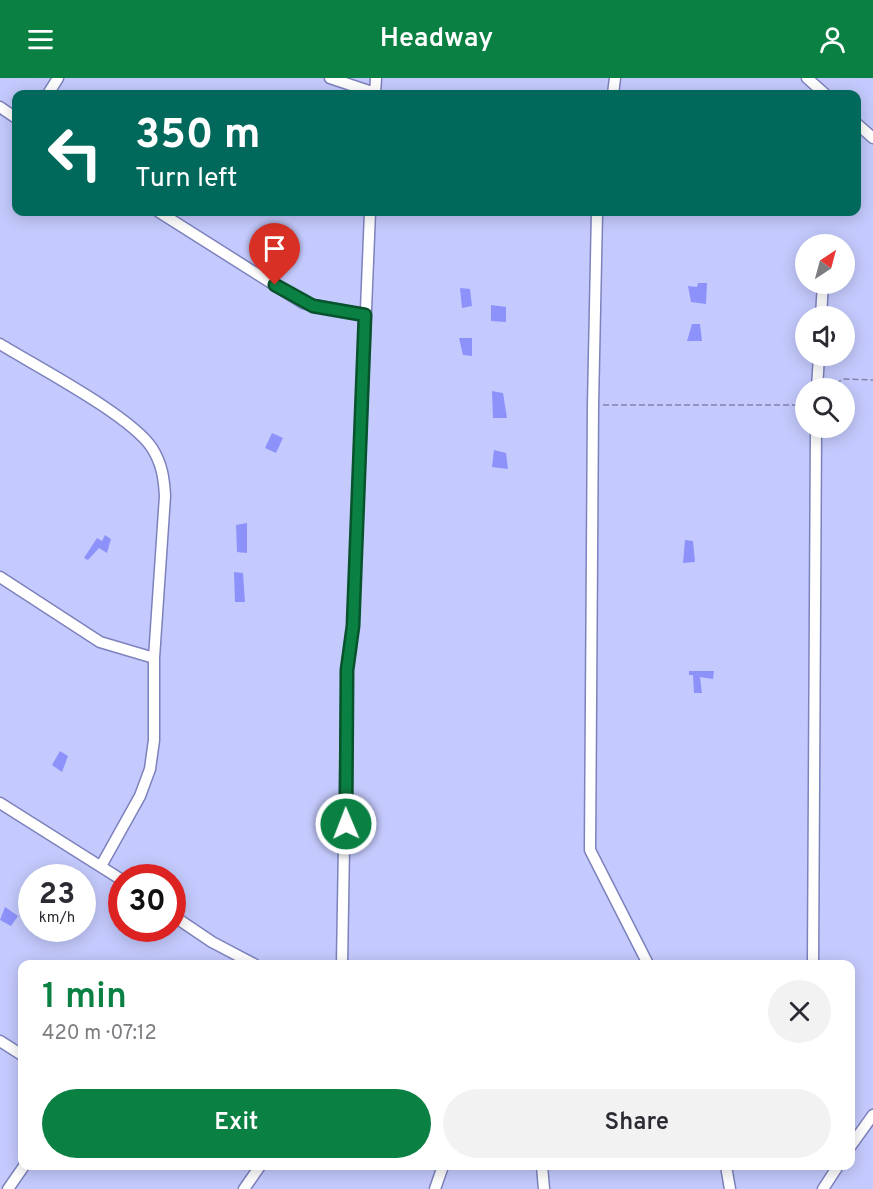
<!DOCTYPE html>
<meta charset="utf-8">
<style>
:root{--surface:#fff;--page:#f2f2f3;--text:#2b2b33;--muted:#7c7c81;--accent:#0b8043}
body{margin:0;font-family:Overpass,sans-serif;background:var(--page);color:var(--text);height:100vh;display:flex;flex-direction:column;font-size:22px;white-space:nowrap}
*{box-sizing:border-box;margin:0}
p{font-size:20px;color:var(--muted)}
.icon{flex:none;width:33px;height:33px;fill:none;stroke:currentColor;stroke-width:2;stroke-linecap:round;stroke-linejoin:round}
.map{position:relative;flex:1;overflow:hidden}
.sheet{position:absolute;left:18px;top:882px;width:837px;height:210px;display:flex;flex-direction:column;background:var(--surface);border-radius:12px;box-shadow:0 3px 15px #0003}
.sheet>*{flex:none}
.hud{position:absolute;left:12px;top:12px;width:849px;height:126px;border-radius:12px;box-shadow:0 3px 15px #0003;background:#00695c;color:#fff;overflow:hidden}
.needle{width:39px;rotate:36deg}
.controls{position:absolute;left:795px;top:156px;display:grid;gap:12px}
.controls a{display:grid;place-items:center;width:60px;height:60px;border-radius:50%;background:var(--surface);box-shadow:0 3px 15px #0003;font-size:30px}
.speed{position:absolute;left:18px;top:786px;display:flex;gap:12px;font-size:30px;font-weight:700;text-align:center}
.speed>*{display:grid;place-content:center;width:78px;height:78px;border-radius:50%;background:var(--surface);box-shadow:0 3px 15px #0003;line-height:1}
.speed small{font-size:15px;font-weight:400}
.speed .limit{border:9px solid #d22;background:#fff;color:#111}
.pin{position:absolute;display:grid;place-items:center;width:51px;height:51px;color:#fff;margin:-62px -26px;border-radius:50% 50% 50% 0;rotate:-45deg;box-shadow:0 0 6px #0007}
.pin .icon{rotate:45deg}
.me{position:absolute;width:66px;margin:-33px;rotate:359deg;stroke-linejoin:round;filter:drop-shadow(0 0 4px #0008)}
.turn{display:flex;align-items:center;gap:21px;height:126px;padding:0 24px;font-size:27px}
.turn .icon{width:78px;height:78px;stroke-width:2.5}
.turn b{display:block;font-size:42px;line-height:51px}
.round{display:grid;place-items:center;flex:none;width:63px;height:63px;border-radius:32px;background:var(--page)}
.headline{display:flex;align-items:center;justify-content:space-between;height:102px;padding:0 24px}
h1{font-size:36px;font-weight:600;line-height:45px;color:var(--accent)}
.action{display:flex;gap:12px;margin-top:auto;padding:12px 24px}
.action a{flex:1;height:69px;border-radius:36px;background:var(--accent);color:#fff;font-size:24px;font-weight:600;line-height:69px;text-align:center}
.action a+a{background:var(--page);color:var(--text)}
header{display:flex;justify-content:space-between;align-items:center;height:78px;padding:0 24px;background:var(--accent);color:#fff;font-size:27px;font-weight:600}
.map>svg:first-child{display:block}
.building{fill:#8d92fb}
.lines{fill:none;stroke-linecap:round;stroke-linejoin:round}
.minor-casing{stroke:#7d82bd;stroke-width:13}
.path{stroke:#7f83ab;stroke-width:1.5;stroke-dasharray:6 3;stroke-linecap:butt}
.minor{stroke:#fff;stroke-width:10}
.route-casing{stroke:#07532c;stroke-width:15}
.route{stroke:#0b8043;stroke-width:10}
</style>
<header><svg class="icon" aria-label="menu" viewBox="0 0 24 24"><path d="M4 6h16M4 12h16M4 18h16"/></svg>Headway<svg class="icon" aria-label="person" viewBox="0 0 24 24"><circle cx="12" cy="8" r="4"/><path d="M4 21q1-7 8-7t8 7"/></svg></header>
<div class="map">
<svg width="873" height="1111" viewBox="0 0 873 1111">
<rect width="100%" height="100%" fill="#c4cafd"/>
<path class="building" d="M 698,205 L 707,205 L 706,226 L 691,224 L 688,208 L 697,209 Z
M 460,210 L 470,211 L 472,228 L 462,230 Z
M 491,227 L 506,229 L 506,244 L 491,243 Z
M 692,246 L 700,246 L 702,263 L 687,263 Z
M 459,260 L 472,260 L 472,278 L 463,277 Z
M 492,313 L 503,315 L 507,340 L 493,340 Z
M 272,355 L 283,360 L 276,375 L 265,370 Z
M 494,372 L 506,375 L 508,391 L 492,389 Z
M 247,445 L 247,475 L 237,474 L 236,447 Z
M 105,457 L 111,461 L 107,475 L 99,470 L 88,482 L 84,480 L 97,460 L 102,463 Z
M 685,462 L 693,463 L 695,484 L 683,485 Z
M 234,494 L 243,495 L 245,524 L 235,524 Z
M 689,593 L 714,593 L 713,601 L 700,599 L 702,615 L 694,615 L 693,597 L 689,597 Z
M 60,673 L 68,678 L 62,694 L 52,687 Z
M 5,829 L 18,838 L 11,848 L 0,842 Z"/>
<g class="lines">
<g class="minor-casing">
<path id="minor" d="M 330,0 L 375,15
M 807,0 L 825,16
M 48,16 L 58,0
M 375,16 L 376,0
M 613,16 L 615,0
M 0,29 L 16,40
M 856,45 L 873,60
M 159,134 L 303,225 L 365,237
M 597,134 L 593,327 L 590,772 L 648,886
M 821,238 L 823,206
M 0,266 C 37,289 130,337 152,370 C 162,386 164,400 165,418 L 154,580 L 154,662 L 150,691 L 140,718 L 101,788
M 817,310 L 819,278
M 0,499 L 100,564 L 154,580
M 0,725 L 122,802
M 172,837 L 212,864 L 254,886
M 342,886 L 347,592 L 353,548 L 370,134
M 813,886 L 816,350
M 0,963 L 22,977
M 850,1069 L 873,1037
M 542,1088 L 544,1111
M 726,1088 L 730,1111
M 8,1111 L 24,1088
M 244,1111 L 260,1088
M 435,1111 L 443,1088
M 823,1111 L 838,1088"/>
</g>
<path class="path" d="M 828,310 L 843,301 L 873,302
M 603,327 L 806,327"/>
<use href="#minor" class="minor"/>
</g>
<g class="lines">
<g class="route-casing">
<path id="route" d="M 275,207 L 313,228 L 365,237 L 353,548 L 347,592 L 346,746"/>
</g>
<use href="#route" class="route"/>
</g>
</svg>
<div class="controls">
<a><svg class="needle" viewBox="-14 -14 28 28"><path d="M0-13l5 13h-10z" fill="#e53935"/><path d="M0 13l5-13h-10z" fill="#7c7c81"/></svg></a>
<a><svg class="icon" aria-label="sound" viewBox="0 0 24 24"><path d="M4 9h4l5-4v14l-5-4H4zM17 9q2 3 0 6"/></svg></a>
<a><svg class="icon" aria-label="search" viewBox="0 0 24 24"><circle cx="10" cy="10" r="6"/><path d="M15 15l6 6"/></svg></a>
</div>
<div class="speed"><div>23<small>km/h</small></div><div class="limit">30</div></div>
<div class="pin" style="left:275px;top:207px;background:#d93025"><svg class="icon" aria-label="arrive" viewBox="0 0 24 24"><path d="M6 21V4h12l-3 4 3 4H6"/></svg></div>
<svg class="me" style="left:346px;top:746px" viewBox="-20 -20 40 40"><circle r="17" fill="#0b8043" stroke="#fff" stroke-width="3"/><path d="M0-11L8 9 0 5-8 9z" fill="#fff"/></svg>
<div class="hud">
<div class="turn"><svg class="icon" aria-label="left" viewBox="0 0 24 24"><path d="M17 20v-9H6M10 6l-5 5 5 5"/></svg><div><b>350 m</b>Turn left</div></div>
</div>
<section class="sheet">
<div class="headline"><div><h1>1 min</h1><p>420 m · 07:12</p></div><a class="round"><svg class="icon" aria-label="close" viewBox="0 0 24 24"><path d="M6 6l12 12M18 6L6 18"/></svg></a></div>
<div class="action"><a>Exit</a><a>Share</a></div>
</section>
</div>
